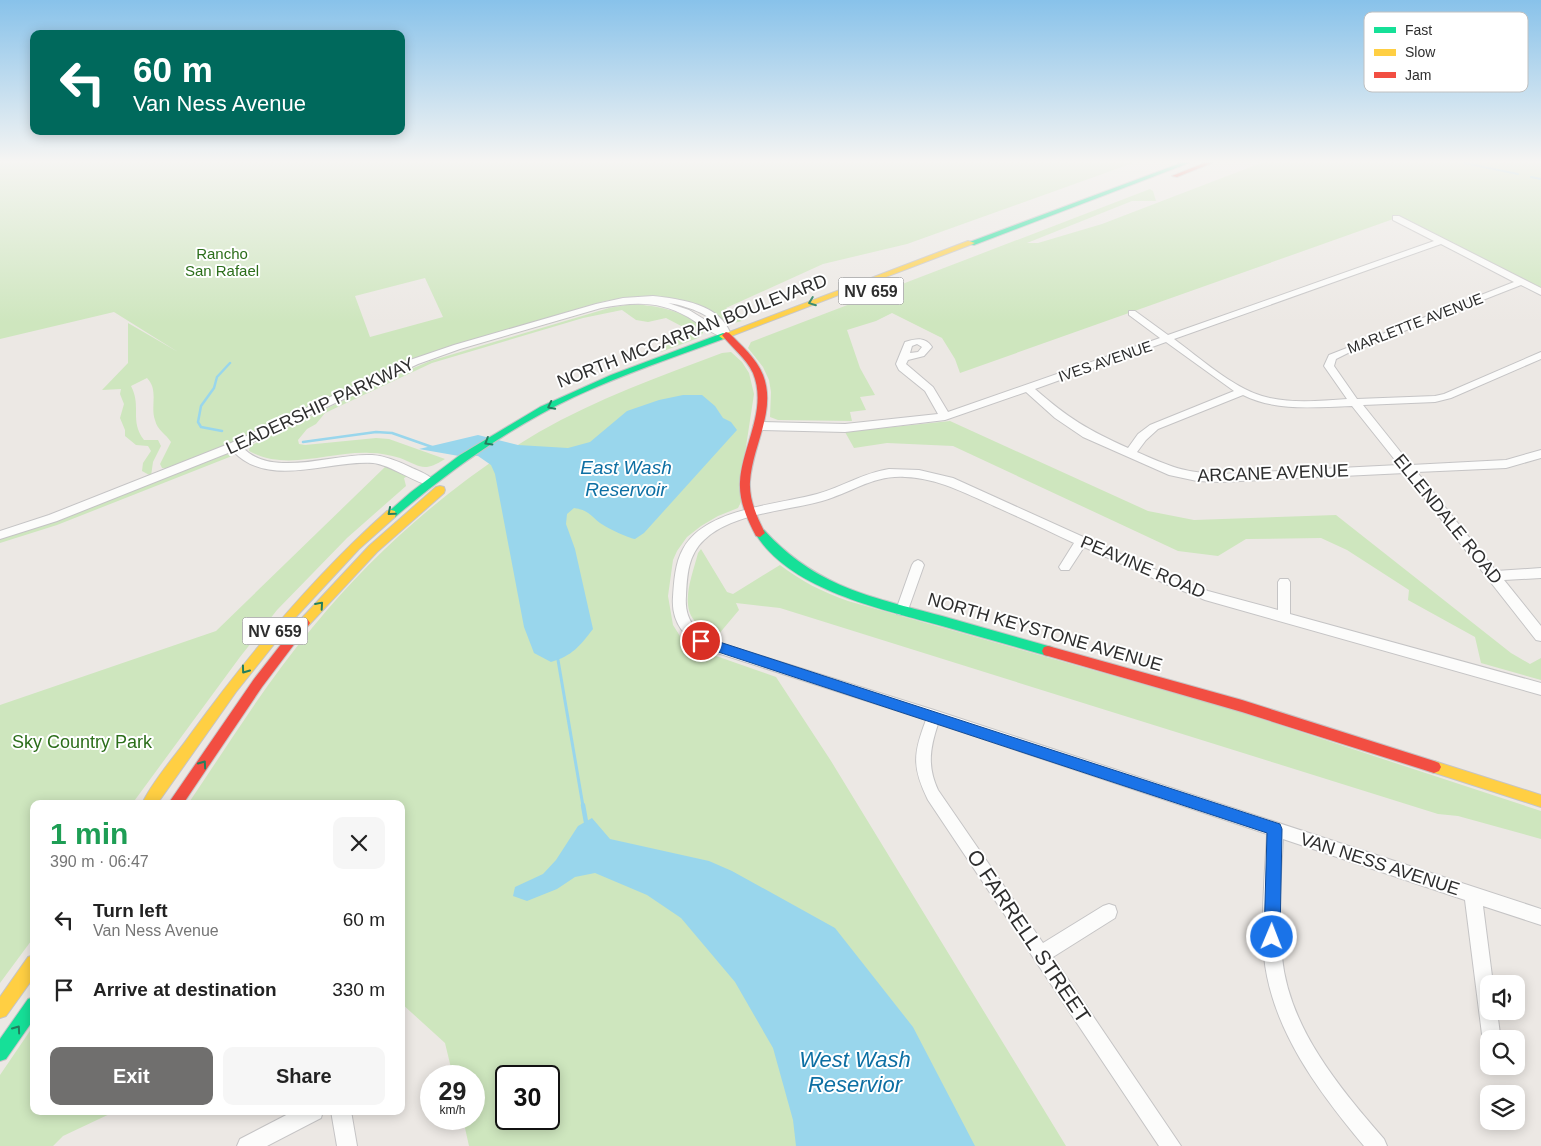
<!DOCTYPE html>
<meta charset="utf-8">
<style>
:root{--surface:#fff;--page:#f6f6f6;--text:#222;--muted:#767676;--accent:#706f6e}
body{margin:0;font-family:Helvetica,sans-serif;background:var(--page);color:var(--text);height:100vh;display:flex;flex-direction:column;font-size:19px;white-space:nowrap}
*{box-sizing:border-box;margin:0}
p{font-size:16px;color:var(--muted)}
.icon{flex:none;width:28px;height:28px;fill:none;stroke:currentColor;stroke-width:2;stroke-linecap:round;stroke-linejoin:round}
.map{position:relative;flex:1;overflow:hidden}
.details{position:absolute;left:30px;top:800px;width:375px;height:315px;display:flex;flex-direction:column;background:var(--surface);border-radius:10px;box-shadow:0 2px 12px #0003}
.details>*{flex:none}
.guide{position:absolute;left:30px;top:30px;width:375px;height:105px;border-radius:10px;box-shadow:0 2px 12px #0003;background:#00695c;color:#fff;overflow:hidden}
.controls{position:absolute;left:1480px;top:975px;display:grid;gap:10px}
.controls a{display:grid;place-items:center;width:45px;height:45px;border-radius:10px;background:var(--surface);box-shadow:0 2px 12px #0003;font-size:25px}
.speed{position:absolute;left:420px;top:1065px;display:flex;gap:10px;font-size:25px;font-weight:700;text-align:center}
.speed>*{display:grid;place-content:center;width:65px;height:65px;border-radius:50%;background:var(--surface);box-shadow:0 2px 12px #0003;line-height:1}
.speed small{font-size:12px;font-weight:400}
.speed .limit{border:2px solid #111;border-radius:8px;background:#fff;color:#111}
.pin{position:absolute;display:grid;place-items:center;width:42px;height:42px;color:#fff;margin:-21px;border:2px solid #fff;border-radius:50%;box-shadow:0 1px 5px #0007}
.me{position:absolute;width:55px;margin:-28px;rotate:1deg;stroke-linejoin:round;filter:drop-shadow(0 0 4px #0008)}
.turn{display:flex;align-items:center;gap:18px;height:105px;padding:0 20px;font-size:22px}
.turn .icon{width:65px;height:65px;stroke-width:2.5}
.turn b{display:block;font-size:35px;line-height:42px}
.round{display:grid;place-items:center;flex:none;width:52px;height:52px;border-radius:10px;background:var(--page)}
.summary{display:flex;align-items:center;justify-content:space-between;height:85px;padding:0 20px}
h1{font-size:30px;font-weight:600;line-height:38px;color:#1e9e55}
.action{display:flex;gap:10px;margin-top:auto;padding:10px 20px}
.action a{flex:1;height:58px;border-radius:10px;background:var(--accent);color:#fff;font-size:20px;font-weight:600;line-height:58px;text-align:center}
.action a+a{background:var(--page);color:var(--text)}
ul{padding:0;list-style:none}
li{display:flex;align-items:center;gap:15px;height:70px;padding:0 20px}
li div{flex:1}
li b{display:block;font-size:19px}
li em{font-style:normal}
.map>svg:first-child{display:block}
.green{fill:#cee6be;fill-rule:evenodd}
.water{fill:#99d6ec}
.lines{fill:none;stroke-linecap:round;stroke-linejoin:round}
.stream-far3{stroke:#99d6ec;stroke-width:2}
.stream-far2{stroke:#99d6ec;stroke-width:2.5}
.stream-far1{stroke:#99d6ec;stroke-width:3}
.stream{stroke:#99d6ec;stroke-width:4.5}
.street-casing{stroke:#c5c4c5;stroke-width:2}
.fast-casing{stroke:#c5c4c5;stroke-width:2}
.slow-casing{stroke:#c5c4c5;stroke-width:2}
.jam-casing{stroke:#c5c4c5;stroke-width:2}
.street{fill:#fcfcfb;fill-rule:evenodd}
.fast{fill:#16e098;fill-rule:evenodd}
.slow{fill:#ffcf43;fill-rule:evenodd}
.jam{fill:#f24e42;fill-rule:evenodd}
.oneway{stroke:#237e5e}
.route{fill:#1a73e8;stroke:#114b97}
.labels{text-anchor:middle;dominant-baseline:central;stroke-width:4;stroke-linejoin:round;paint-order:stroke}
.far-park-label{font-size:15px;fill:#2c6e1b;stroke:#fff}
.far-street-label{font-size:15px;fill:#2e2e2e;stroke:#fff}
.shield{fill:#fff;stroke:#6d6d6d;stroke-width:1}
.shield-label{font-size:16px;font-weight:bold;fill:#2e2e2e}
.street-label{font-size:18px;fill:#2e2e2e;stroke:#fff}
.park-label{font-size:18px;fill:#2c6e1b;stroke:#fff}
.water-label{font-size:19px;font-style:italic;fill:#0d6fa3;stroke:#fff}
.near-street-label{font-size:21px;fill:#2e2e2e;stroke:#fff}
.near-water-label{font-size:22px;font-style:italic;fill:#0d6fa3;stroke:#fff}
.key{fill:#fff;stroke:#c0c0c0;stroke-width:1}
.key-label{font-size:14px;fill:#2e2e2e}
</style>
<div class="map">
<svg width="1541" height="1146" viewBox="0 0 1541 1146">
<rect width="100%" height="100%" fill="#ece8e4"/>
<path class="green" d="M 0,163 L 1133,163 L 907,244 L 823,264 L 726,308 L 742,321 L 734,323 L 721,322 L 701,307 L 633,298 L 605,301 L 456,345 L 256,434 L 168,469 L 162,468 L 160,464 L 171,442 C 166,434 157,430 155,420 C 150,406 159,390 147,378 L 131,386 C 142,407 129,420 144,440 L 158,440 L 161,446 L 153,462 L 151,476 L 142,471 L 143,463 L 151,451 L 148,446 L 136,445 L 125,436 L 125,430 L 120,418 L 124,404 L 120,394 L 121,389 L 102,390 L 128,363 L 128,323 L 178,352 L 114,312 L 0,339 ZM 425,278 L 443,317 L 370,337 L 355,296 Z
M 1261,163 L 1541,163 L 1541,289 L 1399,217 L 960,373 L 955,359 L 942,338 L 892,313 L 876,321 L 847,330 L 860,368 L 875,395 L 860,397 L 866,410 L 850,412 L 852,421 L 778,420 L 770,417 L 771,392 L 769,380 L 763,367 L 748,348 L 751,342 L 1150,189 L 1153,191 L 1156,201 L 1132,201 L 1027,243 L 1038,243 L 1102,224 Z
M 632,304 C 658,306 683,310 703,328 L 703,333 L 698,338 L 661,352 L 673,336 L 685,328 L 666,318 L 648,322 L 636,320 L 622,310 L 583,318 L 432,363 L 325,413 L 316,424 L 307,429 L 298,440 L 299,444 L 305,445 L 376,438 L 389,439 L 445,459 C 423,473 421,466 400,458 C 390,455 380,453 370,453 C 329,451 287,472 249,451 L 250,446 L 383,381 L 430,361 L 609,308 Z
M 731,352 L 742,362 L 749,373 L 754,394 L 742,473 L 741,502 L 738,508 L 718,516 L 701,526 L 687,537 L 677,551 L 673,560 L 668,596 L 673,625 L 680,636 L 696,649 L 776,677 L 831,761 L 1066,1146 L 469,1146 L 463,1119 L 474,1119 L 474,1076 L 453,1076 L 445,1043 L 401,1003 L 401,804 L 188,804 C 228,745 266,683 312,628 C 376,550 452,483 539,432 C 597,399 660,376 722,353 ZM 506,1076 L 549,1076 L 549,1119 L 506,1119 Z
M 950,421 L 1148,511 L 1194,520 L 1336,515 L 1511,653 L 1530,664 L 1541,658 L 1541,680 L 1481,663 L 1475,637 L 1408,600 L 1409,590 L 1347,550 L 1321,538 L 1246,539 L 1218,556 L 1178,551 L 953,446 L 887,443 L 854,448 L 845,432 Z
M 227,454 L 232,456 L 57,525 L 0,543 L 0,538 L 58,520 Z
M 386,466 L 408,476 L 404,478 L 406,486 L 347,538 L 277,610 L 240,657 L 132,804 L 34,804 L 34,937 L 0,983 L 0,705 L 216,631 Z
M 701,549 L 727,592 L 733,594 L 780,565 C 801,581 822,592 848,601 L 1234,710 L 1541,811 L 1541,839 L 1458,816 L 1438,814 L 780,608 L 736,603 L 739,610 L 718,635 C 673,621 689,587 698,553 Z
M 34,1025 L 34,1111 L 116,1111 L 63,1136 L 53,1146 L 0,1146 L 0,1075 Z"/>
<path class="water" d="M 683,395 L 702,395 L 715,406 L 723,418 L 731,422 L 737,430 L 644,533 L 635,539 C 628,538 607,528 600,523 C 590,515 588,510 574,508 L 567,514 L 566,524 L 575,549 L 593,629 C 580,646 572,656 551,662 L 534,653 L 524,627 L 495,474 L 491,465 L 478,456 L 459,456 L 419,449 L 478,435 L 518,445 L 568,448 L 590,442 L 627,411 L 659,400 Z
M 592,818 L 610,839 L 709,861 L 732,871 L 835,928 L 913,1027 L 975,1146 L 796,1146 L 793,1120 L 773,1048 L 735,982 L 681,918 L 647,895 L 595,873 L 575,877 L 557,889 L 527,901 L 513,896 L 515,887 L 543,874 L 556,860 L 578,826 Z"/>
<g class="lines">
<path class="stream-far3" d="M 1464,163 L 1518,174
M 1531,177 L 1541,179"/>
<path class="stream-far2" d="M 222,431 L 201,427 L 198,422 L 201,406 L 214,388 L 217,377 L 230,363
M 303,442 L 376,432 L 392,433 L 432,447"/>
<path class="stream-far1" d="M 558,660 L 583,806"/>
<path class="stream" d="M 583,805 L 586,822"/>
<g class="street-casing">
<path id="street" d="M 1393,216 L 1399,216 L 1541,288 L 1541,295 L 1521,285 L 1348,353 L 1336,359 L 1334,366 L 1357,399 L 1435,396 L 1444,394 L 1541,352 L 1541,359 L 1451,398 L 1435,402 L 1363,405 L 1411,465 L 1506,460 L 1541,450 L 1541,458 L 1506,468 L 1417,472 L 1496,571 L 1541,568 L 1541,578 L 1504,580 L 1541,626 L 1541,641 L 1536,640 L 1405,473 L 1220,482 L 1197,481 L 1169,475 L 1083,437 L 1055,418 L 1026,392 L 945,420 L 845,432 L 758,430 L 753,426 L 758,422 L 845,424 L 938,414 L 925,391 L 899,370 L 896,364 L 905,342 C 915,339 925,336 932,347 L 924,356 L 908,360 L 906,364 L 933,387 L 948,412 L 1160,338 L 1129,315 L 1129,311 L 1135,311 L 1168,335 L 1434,241 L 1393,220 ZM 1441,244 L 1514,282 L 1329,355 L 1324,366 L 1347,399 C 1319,401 1289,404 1262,396 C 1232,387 1200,358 1174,339 ZM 1166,342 L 1234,391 L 1150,425 L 1138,434 L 1128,448 C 1088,430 1068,418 1035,389 ZM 917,344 L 922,347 L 918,352 L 910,353 L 912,346 ZM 1243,395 C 1277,412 1315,407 1352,406 L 1399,465 L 1220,474 C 1184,473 1169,466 1137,452 L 1146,440 L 1158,429 Z
M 653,296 C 680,299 721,304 731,335 L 726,338 C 711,334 701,325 688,317 C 658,300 633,302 601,308 L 460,349 L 418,364 L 242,447 C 272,479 333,453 372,455 C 386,456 400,462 412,468 C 419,471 430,475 435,482 L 433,485 C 423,488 390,464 373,463 C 328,460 268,489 233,451 L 57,521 L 0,539 L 0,531 L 49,515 L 231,443 L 410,360 L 454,345 L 596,304 L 623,298 ZM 668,303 C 684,305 712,314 720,329 L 689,310 Z
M 889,469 L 919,470 L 953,478 L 1174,578 L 1208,591 L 1278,610 L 1278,582 L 1280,579 L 1288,579 L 1290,582 L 1290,614 L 1541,683 L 1541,695 L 1205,600 L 1166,584 L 1084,547 L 1069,570 L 1061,570 L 1059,567 L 1074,543 C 1047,530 1021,518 994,506 C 965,493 937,478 905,477 C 873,475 851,493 822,501 C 787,511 731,513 704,540 C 688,555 687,575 686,596 C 684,620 696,633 717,642 L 934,710 L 1541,909 L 1541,925 L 1483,906 L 1493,984 L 1489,984 L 1489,1011 L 1497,1011 L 1500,1034 L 1498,1039 L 1489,1039 L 1489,1042 L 1485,1040 L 1482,1034 L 1465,900 L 1283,839 C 1281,878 1277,918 1282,957 C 1289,1028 1339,1087 1384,1139 L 1387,1146 L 1364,1146 C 1319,1092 1271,1029 1264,956 C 1261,915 1265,874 1267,834 L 938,724 C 930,748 927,766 938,790 L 1043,943 L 1103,906 L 1109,904 L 1115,906 L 1117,912 L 1115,918 L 1053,957 L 1181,1146 L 1159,1146 L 928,800 C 912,767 913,754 926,720 L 708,650 C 686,640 671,623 673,597 C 674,582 675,563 683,549 C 705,508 777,505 817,494 C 842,487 863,473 889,469 Z
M 918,560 L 922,562 L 924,565 L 908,610 L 907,614 L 902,615 L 897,614 L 896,610 L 912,565 L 914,562 Z
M 294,1111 L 323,1111 L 321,1118 L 267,1146 L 237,1146 L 240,1139 Z
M 331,1111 L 351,1111 L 357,1146 L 337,1146 Z"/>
</g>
<g class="fast-casing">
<path id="fast" d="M 1181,163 L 1189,163 L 974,245 L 967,243 Z
M 723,333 L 726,334 L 726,338 C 675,357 623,374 574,397 C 509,428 450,470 395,517 L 387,517 L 386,514 L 411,492 L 460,455 L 540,407 L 611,375 Z
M 760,529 L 764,530 C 816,587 871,597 942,616 C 977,626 1013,636 1048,646 L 1052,647 L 1054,651 L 1052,655 L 1048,656 C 1013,646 977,636 942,626 C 882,609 789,590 755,533 Z
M 34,997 L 34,1019 L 6,1059 L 0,1061 L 0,1039 L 28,999 Z"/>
</g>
<g class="slow-casing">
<path id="slow" d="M 968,241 L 975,243 L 726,338 L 723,339 L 719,336 Z
M 440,486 L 444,487 L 445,490 L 444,493 L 377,552 L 308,626 L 300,626 L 298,623 L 300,620 L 369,546 L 436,487 Z
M 391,510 L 395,511 L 396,514 L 395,517 L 359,549 L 295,618 L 236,692 L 157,804 L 142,804 C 151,783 176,755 190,735 C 249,654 312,578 387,511 Z
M 1434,761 L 1541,795 L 1541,807 L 1429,771 L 1427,767 L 1429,763 Z
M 34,955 L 34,977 L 6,1016 L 0,1018 L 0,997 L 28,957 Z"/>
</g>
<g class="jam-casing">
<path id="jam" d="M 1204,163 L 1212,163 L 1177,177 L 1172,176 Z
M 726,332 L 729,333 C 742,346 756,358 763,375 C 777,411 752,446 750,482 C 749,500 757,517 765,533 L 760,537 L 756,536 C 747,519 739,501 740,482 C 742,446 768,410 753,373 C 746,358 732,348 722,335 Z
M 304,618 L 308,620 L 310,623 L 308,626 L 262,687 L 183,804 L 168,804 L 254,679 L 300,620 Z
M 1048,646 L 1242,700 L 1434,761 L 1439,763 L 1441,767 L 1439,771 L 1434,773 L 1242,712 L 1048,656 L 1044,655 L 1042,651 L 1044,647 Z"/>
</g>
<use href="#street" class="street"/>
<use href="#fast" class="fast"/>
<use href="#slow" class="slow"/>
<use href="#jam" class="jam"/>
</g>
<defs><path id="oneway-chevron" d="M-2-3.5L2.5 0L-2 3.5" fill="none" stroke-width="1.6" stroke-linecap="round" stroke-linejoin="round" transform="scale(1.25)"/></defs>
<g class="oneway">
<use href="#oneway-chevron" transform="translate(812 302) rotate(159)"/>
<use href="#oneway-chevron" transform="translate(551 406) rotate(153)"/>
<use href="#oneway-chevron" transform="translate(488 442) rotate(149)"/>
<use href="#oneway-chevron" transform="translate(391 512) rotate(139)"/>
<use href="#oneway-chevron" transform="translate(320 605) rotate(-49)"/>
<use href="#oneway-chevron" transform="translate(245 670) rotate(126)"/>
<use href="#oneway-chevron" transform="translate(203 764) rotate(-55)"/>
<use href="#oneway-chevron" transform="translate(17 1029) rotate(-55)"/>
</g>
<linearGradient id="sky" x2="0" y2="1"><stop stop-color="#88c2ea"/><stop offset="0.5" stop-color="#f6f5f3"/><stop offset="1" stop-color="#f6f5f3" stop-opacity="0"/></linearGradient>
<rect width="1541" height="323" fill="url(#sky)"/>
<path class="route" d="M 701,636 L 1280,824 L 1282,829 L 1280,937 L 1278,943 L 1272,945 L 1267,943 L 1264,937 L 1267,833 L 697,645 L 695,641 L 697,637 Z"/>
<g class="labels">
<g class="far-park-label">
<text x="222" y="253">Rancho<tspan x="222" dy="17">San Rafael</tspan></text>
</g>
<g class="far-street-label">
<text transform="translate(1415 323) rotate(-21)">MARLETTE AVENUE</text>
<text transform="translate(1105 361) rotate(-19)">IVES AVENUE</text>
</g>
<g class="shield">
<rect x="838.5" y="277.5" width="65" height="27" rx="4"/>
<rect x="242.5" y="617.5" width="65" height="27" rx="4"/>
</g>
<g class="shield-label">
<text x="871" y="291">NV 659</text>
<text x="275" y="631">NV 659</text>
</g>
<g class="street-label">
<text transform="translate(692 331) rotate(-21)">NORTH MCCARRAN BOULEVARD</text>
<text transform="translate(320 406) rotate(-25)">LEADERSHIP PARKWAY</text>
<text transform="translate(1273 473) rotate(-2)">ARCANE AVENUE</text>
<text transform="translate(1448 519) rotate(51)">ELLENDALE ROAD</text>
<text transform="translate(1143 567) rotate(23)">PEAVINE ROAD</text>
<text transform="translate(1045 632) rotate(16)">NORTH KEYSTONE AVENUE</text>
<text transform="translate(1380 864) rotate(18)">VAN NESS AVENUE</text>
</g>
<g class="park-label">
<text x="82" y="742">Sky Country Park</text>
</g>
<g class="water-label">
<text x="626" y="467">East Wash<tspan x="626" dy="22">Reservoir</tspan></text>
</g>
<g class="near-street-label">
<text transform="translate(1029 936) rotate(56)">O FARRELL STREET</text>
</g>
<g class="near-water-label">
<text x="855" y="1059">West Wash<tspan x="855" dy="25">Reservior</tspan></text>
</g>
</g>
<rect x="1364" y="12" width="164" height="80" rx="8" class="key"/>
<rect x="1374" y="27" width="22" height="6" fill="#16e098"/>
<rect x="1374" y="49" width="22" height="7" fill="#ffcf43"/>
<rect x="1374" y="72" width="22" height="6" fill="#f24e42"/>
<g class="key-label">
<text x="1405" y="35">Fast</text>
<text x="1405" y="57">Slow</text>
<text x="1405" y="80">Jam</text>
</g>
</svg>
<div class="controls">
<a><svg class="icon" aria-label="sound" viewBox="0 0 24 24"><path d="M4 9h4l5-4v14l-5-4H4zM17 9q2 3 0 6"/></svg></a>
<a><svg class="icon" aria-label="search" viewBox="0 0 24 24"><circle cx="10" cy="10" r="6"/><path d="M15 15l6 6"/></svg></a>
<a><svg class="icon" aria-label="layers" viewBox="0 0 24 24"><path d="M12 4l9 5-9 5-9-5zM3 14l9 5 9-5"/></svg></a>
</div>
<div class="speed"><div>29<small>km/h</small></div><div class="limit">30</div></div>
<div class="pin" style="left:701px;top:641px;background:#d93025"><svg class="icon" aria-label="arrive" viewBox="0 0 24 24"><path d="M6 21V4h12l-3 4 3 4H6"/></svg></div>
<svg class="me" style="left:1272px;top:937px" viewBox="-20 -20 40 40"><circle r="17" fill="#1a73e8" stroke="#fff" stroke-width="3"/><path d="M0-11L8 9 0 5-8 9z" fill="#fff"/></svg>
<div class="guide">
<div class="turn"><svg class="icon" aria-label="left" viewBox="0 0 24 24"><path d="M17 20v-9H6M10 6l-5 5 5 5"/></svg><div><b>60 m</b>Van Ness Avenue</div></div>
</div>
<section class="details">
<div class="summary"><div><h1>1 min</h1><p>390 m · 06:47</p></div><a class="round"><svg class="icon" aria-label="close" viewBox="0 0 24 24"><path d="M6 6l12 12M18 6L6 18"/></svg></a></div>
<ul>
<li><svg class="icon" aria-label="left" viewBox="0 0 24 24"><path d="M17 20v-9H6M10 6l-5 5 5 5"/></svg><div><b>Turn left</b><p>Van Ness Avenue</p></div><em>60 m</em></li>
<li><svg class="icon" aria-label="arrive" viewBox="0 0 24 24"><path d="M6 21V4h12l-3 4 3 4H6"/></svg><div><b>Arrive at destination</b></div><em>330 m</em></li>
</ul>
<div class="action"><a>Exit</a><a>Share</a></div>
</section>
</div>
